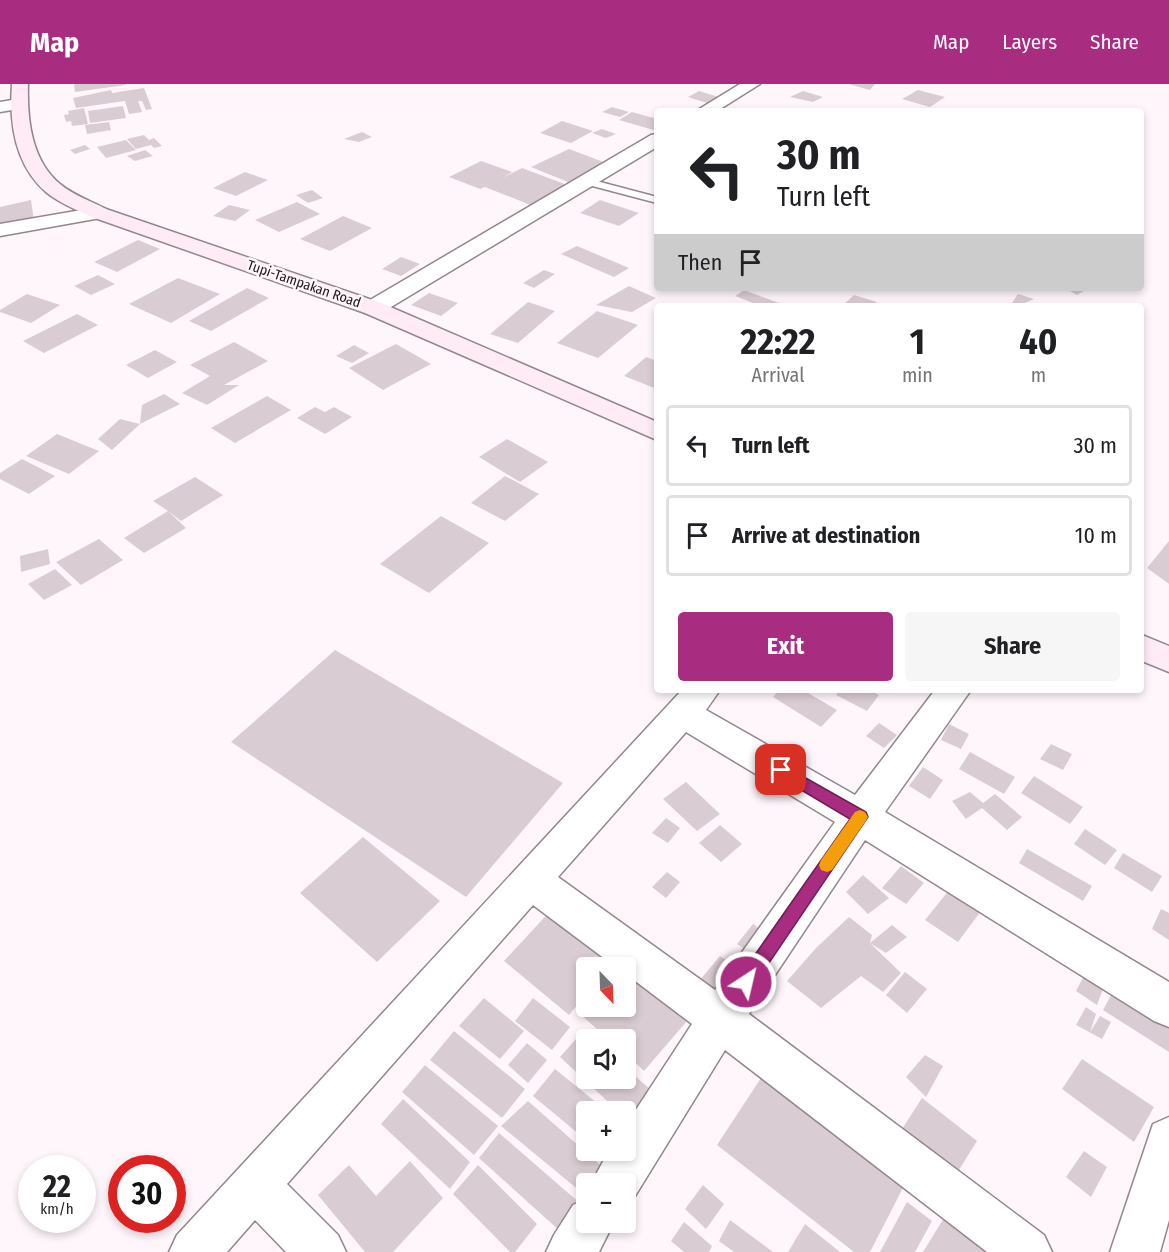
<!DOCTYPE html>
<meta charset="utf-8">
<style>
:root{--surface:#fff;--page:#f6f6f6;--text:#202124;--muted:#757577;--line:#e0e0e0;--accent:#a82d80}
body{margin:0;font-family:"Fira Sans Condensed",sans-serif;background:var(--page);color:var(--text);height:100vh;display:flex;flex-direction:column;font-size:22px;white-space:nowrap}
*{box-sizing:border-box;margin:0}
p{font-size:20px;color:var(--muted)}
.icon{flex:none;width:33px;height:33px;fill:none;stroke:currentColor;stroke-width:2;stroke-linecap:round;stroke-linejoin:round}
.map{position:relative;flex:1;overflow:hidden}
.panel{position:absolute;left:654px;top:219px;width:490px;height:390px;display:flex;flex-direction:column;background:var(--surface);border-radius:6px;box-shadow:0 3px 9px #0003}
.panel>*{flex:none}
.hud{position:absolute;left:654px;top:24px;width:490px;height:183px;border-radius:6px;box-shadow:0 3px 9px #0003;background:#fff;color:var(--text);overflow:hidden}
.needle{width:39px;rotate:157deg}
.fabs{position:absolute;left:576px;top:873px;display:grid;gap:12px}
.fabs a{display:grid;place-items:center;width:60px;height:60px;border-radius:6px;background:var(--surface);box-shadow:0 3px 9px #0003;font-size:30px}
.speed{position:absolute;left:18px;top:1071px;display:flex;gap:12px;font-size:30px;font-weight:700;text-align:center}
.speed>*{display:grid;place-content:center;width:78px;height:78px;border-radius:50%;background:var(--surface);box-shadow:0 3px 9px #0003;line-height:1}
.speed small{font-size:15px;font-weight:400}
.speed .limit{border:9px solid #d22;background:#fff;color:#111}
.pin{position:absolute;display:grid;place-items:center;width:51px;height:51px;color:#fff;margin:-26px;border-radius:12px;box-shadow:0 3px 9px #0006}
.me{position:absolute;width:66px;margin:-33px;rotate:35deg;stroke-linejoin:round;filter:drop-shadow(0 0 4px #0008)}
.turn{display:flex;align-items:center;gap:21px;height:126px;padding:0 24px;font-size:27px}
.turn .icon{width:78px;height:78px;stroke-width:2.5}
.turn b{display:block;font-size:42px;line-height:51px}
.then{display:flex;align-items:center;height:57px;padding:0 24px;background:#0003;gap:12px;font-size:22px}
.eta{display:flex;justify-content:space-evenly;align-items:center;height:102px;text-align:center}
.eta b{font-size:36px;font-weight:700;line-height:42px}
.primary-button{display:flex;gap:12px;margin-top:auto;padding:12px 24px}
.primary-button a{flex:1;height:69px;border-radius:6px;background:var(--accent);color:#fff;font-size:24px;font-weight:700;line-height:69px;text-align:center}
.primary-button a+a{background:var(--page);color:var(--text)}
ul{padding:0;list-style:none}
li{display:flex;align-items:center;gap:18px;height:81px;margin:0 12px 9px;padding:0 12px;border:3px solid var(--line);border-radius:6px}
li div{flex:1}
li b{display:block;font-size:22px}
li em{font-style:normal}
header{display:flex;align-items:center;gap:36px;box-sizing:border-box;height:84px;padding:0 30px;background:var(--accent);color:#fff}
header strong{font-size:28px}
nav{display:flex;gap:33px;margin-inline-start:auto;font-size:21px}
.map>svg:first-child{display:block}
.building{fill:#daccd3}
.lines{fill:none;stroke-linecap:round;stroke-linejoin:round}
.service-casing{stroke:#93868d;stroke-width:3}
.minor-casing{stroke:#93868d;stroke-width:3}
.secondary-casing{stroke:#93868d;stroke-width:3}
.service{fill:#fff;fill-rule:evenodd}
.minor{fill:#fff;fill-rule:evenodd}
.secondary{fill:#feebf6;fill-rule:evenodd}
.route{fill:#a82d80;stroke:#6d1d53;stroke-width:1.5}
.slow{fill:#f59e0b}
.labels{text-anchor:middle;dominant-baseline:central;stroke-width:5;stroke-linejoin:round;paint-order:stroke}
.far-street-label{font-size:14px;fill:#1c171a;stroke:#fff6fb}
</style>
<header>
<strong>Map</strong>
<nav><a>Map</a><a>Layers</a><a>Share</a></nav>
</header>
<div class="map">
<svg width="1169" height="1168" viewBox="0 0 1169 1168">
<rect width="100%" height="100%" fill="#fff6fb"/>
<path class="building" d="M 74,0 L 126,0 L 126,1 L 75,8 Z
M 848,0 L 875,0 L 870,6 Z
M 144,4 L 152,25 L 146,26 L 142,17 L 138,17 L 142,28 L 129,30 L 125,17 L 76,24 L 73,14 L 111,6 L 112,9 Z
M 918,6 L 945,13 L 930,23 L 902,15 Z
M 699,7 L 722,14 L 710,20 L 688,13 Z
M 803,7 L 823,13 L 813,18 L 790,13 Z
M 123,22 L 126,34 L 90,39 L 88,27 Z
M 612,23 L 629,28 L 620,33 L 602,28 Z
M 84,24 L 88,40 L 72,42 L 71,37 L 66,38 L 64,31 L 69,30 L 68,27 Z
M 632,28 L 657,35 L 657,47 L 619,36 Z
M 562,37 L 593,47 L 571,59 L 540,49 Z
M 109,38 L 111,46 L 87,50 L 85,41 Z
M 602,45 L 616,50 L 606,54 L 592,49 Z
M 362,48 L 372,53 L 359,58 L 344,55 Z
M 144,51 L 149,56 L 154,54 L 162,62 L 154,64 L 151,61 L 136,65 L 127,55 Z
M 126,56 L 136,66 L 106,74 L 97,63 Z
M 85,61 L 90,65 L 75,70 L 70,66 Z
M 569,65 L 606,79 L 568,98 L 531,83 Z
M 145,66 L 153,72 L 135,77 L 127,72 Z
M 481,77 L 512,88 L 504,93 L 522,84 L 570,102 L 533,122 L 485,103 L 480,105 L 449,93 Z
M 245,88 L 268,96 L 236,112 L 213,104 Z
M 312,106 L 323,114 L 308,119 L 296,111 Z
M 31,116 L 34,137 L 0,142 L 0,123 Z
M 600,116 L 639,129 L 619,142 L 580,129 Z
M 297,118 L 320,130 L 279,148 L 255,136 Z
M 229,121 L 250,126 L 235,137 L 213,132 Z
M 343,132 L 372,144 L 330,167 L 300,155 Z
M 138,156 L 160,165 L 117,188 L 94,178 Z
M 577,162 L 629,184 L 614,193 L 561,170 Z
M 401,173 L 420,180 L 401,192 L 382,185 Z
M 544,186 L 555,190 L 534,204 L 523,199 Z
M 98,191 L 115,200 L 91,211 L 74,202 Z
M 178,194 L 220,210 L 171,239 L 129,220 Z
M 629,202 L 656,214 L 632,228 L 596,221 Z
M 247,204 L 269,214 L 211,247 L 189,237 Z
M 1064,204 L 1089,204 L 1077,211 Z
M 744,206 L 787,222 L 761,222 L 735,212 Z
M 429,209 L 458,219 L 441,232 L 411,221 Z
M 27,210 L 60,221 L 31,239 L 0,228 L 0,226 Z
M 1018,210 L 1034,215 L 1018,222 L 1012,219 Z
M 854,211 L 877,218 L 873,222 L 842,222 Z
M 528,218 L 555,227 L 518,259 L 490,250 Z
M 597,227 L 638,241 L 598,274 L 557,259 Z
M 77,230 L 98,241 L 44,269 L 23,257 Z
M 234,258 L 268,277 L 224,301 L 239,301 L 207,321 L 182,309 L 210,292 L 190,281 Z
M 396,260 L 431,280 L 383,306 L 349,284 Z
M 354,261 L 369,269 L 352,279 L 336,272 Z
M 155,266 L 177,278 L 148,294 L 126,281 Z
M 646,273 L 657,277 L 657,305 L 624,292 Z
M 164,310 L 180,320 L 140,340 L 142,321 Z
M 267,312 L 291,326 L 235,359 L 211,344 Z
M 315,323 L 325,328 L 334,323 L 352,333 L 325,350 L 297,334 Z
M 120,335 L 140,340 L 112,366 L 98,355 Z
M 57,350 L 99,367 L 69,390 L 26,372 Z
M 507,355 L 548,378 L 520,398 L 479,373 Z
M 22,375 L 55,392 L 29,410 L 0,395 L 0,389 Z
M 505,392 L 539,410 L 505,437 L 471,419 Z
M 195,393 L 223,411 L 181,437 L 168,427 L 186,444 L 144,469 L 124,454 L 168,427 L 153,417 Z
M 441,432 L 489,459 L 429,509 L 380,480 Z
M 99,455 L 123,476 L 81,501 L 56,478 Z
M 1169,457 L 1169,500 L 1147,484 Z
M 48,465 L 50,480 L 21,488 L 20,472 Z
M 55,485 L 72,501 L 44,516 L 28,500 Z
M 335,566 L 563,699 L 466,813 L 231,658 Z
M 779,606 L 803,606 L 837,626 L 821,643 L 773,613 Z
M 840,606 L 869,606 L 879,611 L 867,627 L 836,611 Z
M 879,639 L 897,651 L 884,664 L 866,652 Z
M 949,640 L 969,650 L 961,665 L 941,656 Z
M 1051,660 L 1072,670 L 1063,686 L 1040,675 Z
M 970,668 L 1015,693 L 1004,710 L 959,685 Z
M 923,683 L 943,696 L 930,715 L 909,702 Z
M 1034,692 L 1083,723 L 1070,740 L 1021,709 Z
M 686,698 L 720,730 L 697,747 L 663,715 Z
M 970,708 L 983,719 L 995,710 L 1022,733 L 1007,746 L 982,724 L 966,735 L 952,717 Z
M 666,734 L 680,744 L 668,759 L 652,749 Z
M 720,741 L 742,760 L 721,778 L 699,759 Z
M 1085,745 L 1117,766 L 1105,781 L 1074,760 Z
M 363,753 L 440,817 L 377,878 L 300,809 Z
M 1027,765 L 1092,802 L 1083,817 L 1019,779 Z
M 1123,769 L 1162,792 L 1152,808 L 1114,784 Z
M 901,782 L 924,799 L 906,820 L 882,804 Z
M 667,788 L 680,798 L 666,814 L 652,803 Z
M 863,791 L 889,814 L 868,830 L 846,808 Z
M 950,805 L 981,827 L 958,858 L 925,836 Z
M 553,824 L 617,874 L 609,884 L 586,884 L 586,910 L 569,931 L 504,877 Z
M 1161,825 L 1169,829 L 1169,856 L 1152,845 Z
M 849,833 L 872,851 L 870,859 L 892,841 L 907,853 L 886,869 L 870,859 L 901,889 L 883,908 L 861,892 L 821,924 L 787,897 L 816,864 Z
M 753,840 L 765,849 L 749,868 L 737,860 Z
M 720,872 L 738,884 L 721,911 L 699,897 Z
M 626,884 L 687,937 L 644,987 L 626,970 L 626,956 L 609,956 L 579,929 L 586,921 L 586,922 L 626,922 Z
M 1087,886 L 1106,897 L 1097,921 L 1076,907 Z
M 905,888 L 927,905 L 907,929 L 886,911 Z
M 1117,900 L 1169,931 L 1169,968 L 1103,926 Z
M 484,914 L 524,947 L 500,975 L 459,942 Z
M 533,914 L 570,943 L 552,966 L 515,937 Z
M 1086,923 L 1096,930 L 1090,948 L 1100,932 L 1111,938 L 1102,955 L 1076,941 Z
M 584,946 L 594,956 L 586,956 L 586,994 L 626,994 L 626,984 L 660,1014 L 636,1043 L 626,1033 L 626,1028 L 619,1028 L 560,973 Z
M 454,947 L 525,1005 L 502,1034 L 430,976 Z
M 527,959 L 547,976 L 528,999 L 508,981 Z
M 925,971 L 943,982 L 926,1013 L 906,993 Z
M 1082,975 L 1154,1023 L 1134,1058 L 1062,1005 Z
M 425,981 L 498,1042 L 474,1071 L 402,1008 Z
M 555,985 L 608,1028 L 586,1028 L 586,1056 L 533,1012 Z
M 761,994 L 905,1100 L 870,1168 L 854,1168 L 717,1061 Z
M 922,1014 L 977,1057 L 957,1089 L 902,1045 Z
M 403,1015 L 470,1078 L 450,1105 L 381,1040 Z
M 528,1017 L 606,1086 L 598,1100 L 586,1100 L 586,1112 L 501,1042 Z
M 499,1049 L 582,1121 L 561,1148 L 479,1074 Z
M 1084,1067 L 1107,1083 L 1091,1113 L 1066,1093 Z
M 410,1077 L 443,1114 L 393,1168 L 365,1168 L 318,1111 L 349,1081 L 376,1112 Z
M 478,1081 L 537,1140 L 515,1168 L 510,1168 L 453,1110 Z
M 703,1101 L 724,1120 L 706,1145 L 685,1125 Z
M 907,1118 L 932,1137 L 915,1168 L 880,1168 Z
M 947,1129 L 987,1162 L 984,1168 L 923,1168 Z
M 730,1136 L 773,1168 L 734,1168 L 719,1157 Z
M 684,1138 L 712,1162 L 709,1168 L 684,1168 L 671,1157 Z
M 805,1140 L 840,1168 L 788,1168 Z"/>
<g class="lines">
<g class="service-casing">
<path id="service" d="M 585,94 L 657,113 L 657,119 L 581,99 L 580,97 Z"/>
</g>
<g class="minor-casing">
<path id="minor" d="M 740,0 L 760,0 L 717,27 L 696,27 Z
M 18,15 L 24,16 L 27,20 L 24,24 L 0,28 L 0,18 Z
M 657,50 L 657,63 L 381,229 L 373,231 L 365,229 L 362,224 L 365,219 L 651,51 Z
M 99,123 L 106,125 L 109,129 L 106,133 L 0,152 L 0,140 Z
M 682,606 L 720,606 L 706,626 L 855,711 L 935,606 L 971,606 L 885,728 L 1169,898 L 1169,943 L 1154,937 L 865,756 L 749,930 L 1044,1151 L 1052,1168 L 987,1168 L 725,966 L 632,1117 L 626,1119 L 626,1100 L 591,1100 L 609,1066 L 626,1066 L 626,1041 L 692,940 L 626,890 L 626,884 L 617,884 L 533,821 L 287,1100 L 338,1151 L 346,1168 L 286,1168 L 255,1136 L 227,1168 L 169,1168 L 177,1151 ZM 686,648 L 835,738 L 715,906 L 558,793 Z
M 1169,1033 L 1169,1136 L 1160,1168 L 1110,1168 L 1153,1040 Z
M 586,1115 L 586,1138 L 614,1138 L 599,1168 L 546,1168 L 554,1151 L 573,1121 Z"/>
</g>
<g class="secondary-casing">
<path id="secondary" d="M 12,0 L 28,0 C 27,35 31,76 60,100 C 73,111 91,117 106,125 L 381,219 L 657,338 L 657,356 L 365,229 L 92,133 C 77,126 59,119 46,108 C 15,81 9,39 12,0 Z
M 1142,551 L 1169,562 L 1169,588 L 1142,577 Z"/>
</g>
<use href="#service" class="service"/>
<use href="#minor" class="minor"/>
<use href="#secondary" class="secondary"/>
</g>
<path class="route" d="M 781,680 L 866,728 L 868,733 L 752,904 L 746,906 L 740,904 L 737,898 L 740,892 L 850,735 L 776,691 L 774,686 L 776,682 Z"/>
<path class="slow" d="M 860,726 L 865,728 L 868,733 L 865,738 L 832,786 L 827,788 L 821,786 L 819,781 L 821,776 L 855,728 Z"/>
<g class="labels">
<g class="far-street-label">
<text transform="translate(304 200) rotate(19)">Tupi-Tampakan Road</text>
</g>
</g>
</svg>
<div class="fabs">
<a><svg class="needle" viewBox="-14 -14 28 28"><path d="M0-13l5 13h-10z" fill="#e53935"/><path d="M0 13l5-13h-10z" fill="#757577"/></svg></a>
<a><svg class="icon" aria-label="sound" viewBox="0 0 24 24"><path d="M4 9h4l5-4v14l-5-4H4zM17 9q2 3 0 6"/></svg></a>
<a>+</a>
<a>−</a>
</div>
<div class="speed"><div>22<small>km/h</small></div><div class="limit">30</div></div>
<div class="pin" style="left:781px;top:686px;background:#d93025"><svg class="icon" aria-label="arrive" viewBox="0 0 24 24"><path d="M6 21V4h12l-3 4 3 4H6"/></svg></div>
<svg class="me" style="left:746px;top:898px" viewBox="-20 -20 40 40"><circle r="17" fill="#a82d80" stroke="#fff" stroke-width="3"/><path d="M0-11L8 9 0 5-8 9z" fill="#fff"/></svg>
<div class="hud">
<div class="turn"><svg class="icon" aria-label="left" viewBox="0 0 24 24"><path d="M17 20v-9H6M10 6l-5 5 5 5"/></svg><div><b>30 m</b>Turn left</div></div>
<div class="then">Then<svg class="icon" aria-label="arrive" viewBox="0 0 24 24"><path d="M6 21V4h12l-3 4 3 4H6"/></svg></div>
</div>
<section class="panel">
<div class="eta">
<div><b>22:22</b><p>Arrival</p></div>
<div><b>1</b><p>min</p></div>
<div><b>40</b><p>m</p></div>
</div>
<ul>
<li><svg class="icon" aria-label="left" viewBox="0 0 24 24"><path d="M17 20v-9H6M10 6l-5 5 5 5"/></svg><div><b>Turn left</b></div><em>30 m</em></li>
<li><svg class="icon" aria-label="arrive" viewBox="0 0 24 24"><path d="M6 21V4h12l-3 4 3 4H6"/></svg><div><b>Arrive at destination</b></div><em>10 m</em></li>
</ul>
<div class="primary-button"><a>Exit</a><a>Share</a></div>
</section>
</div>
